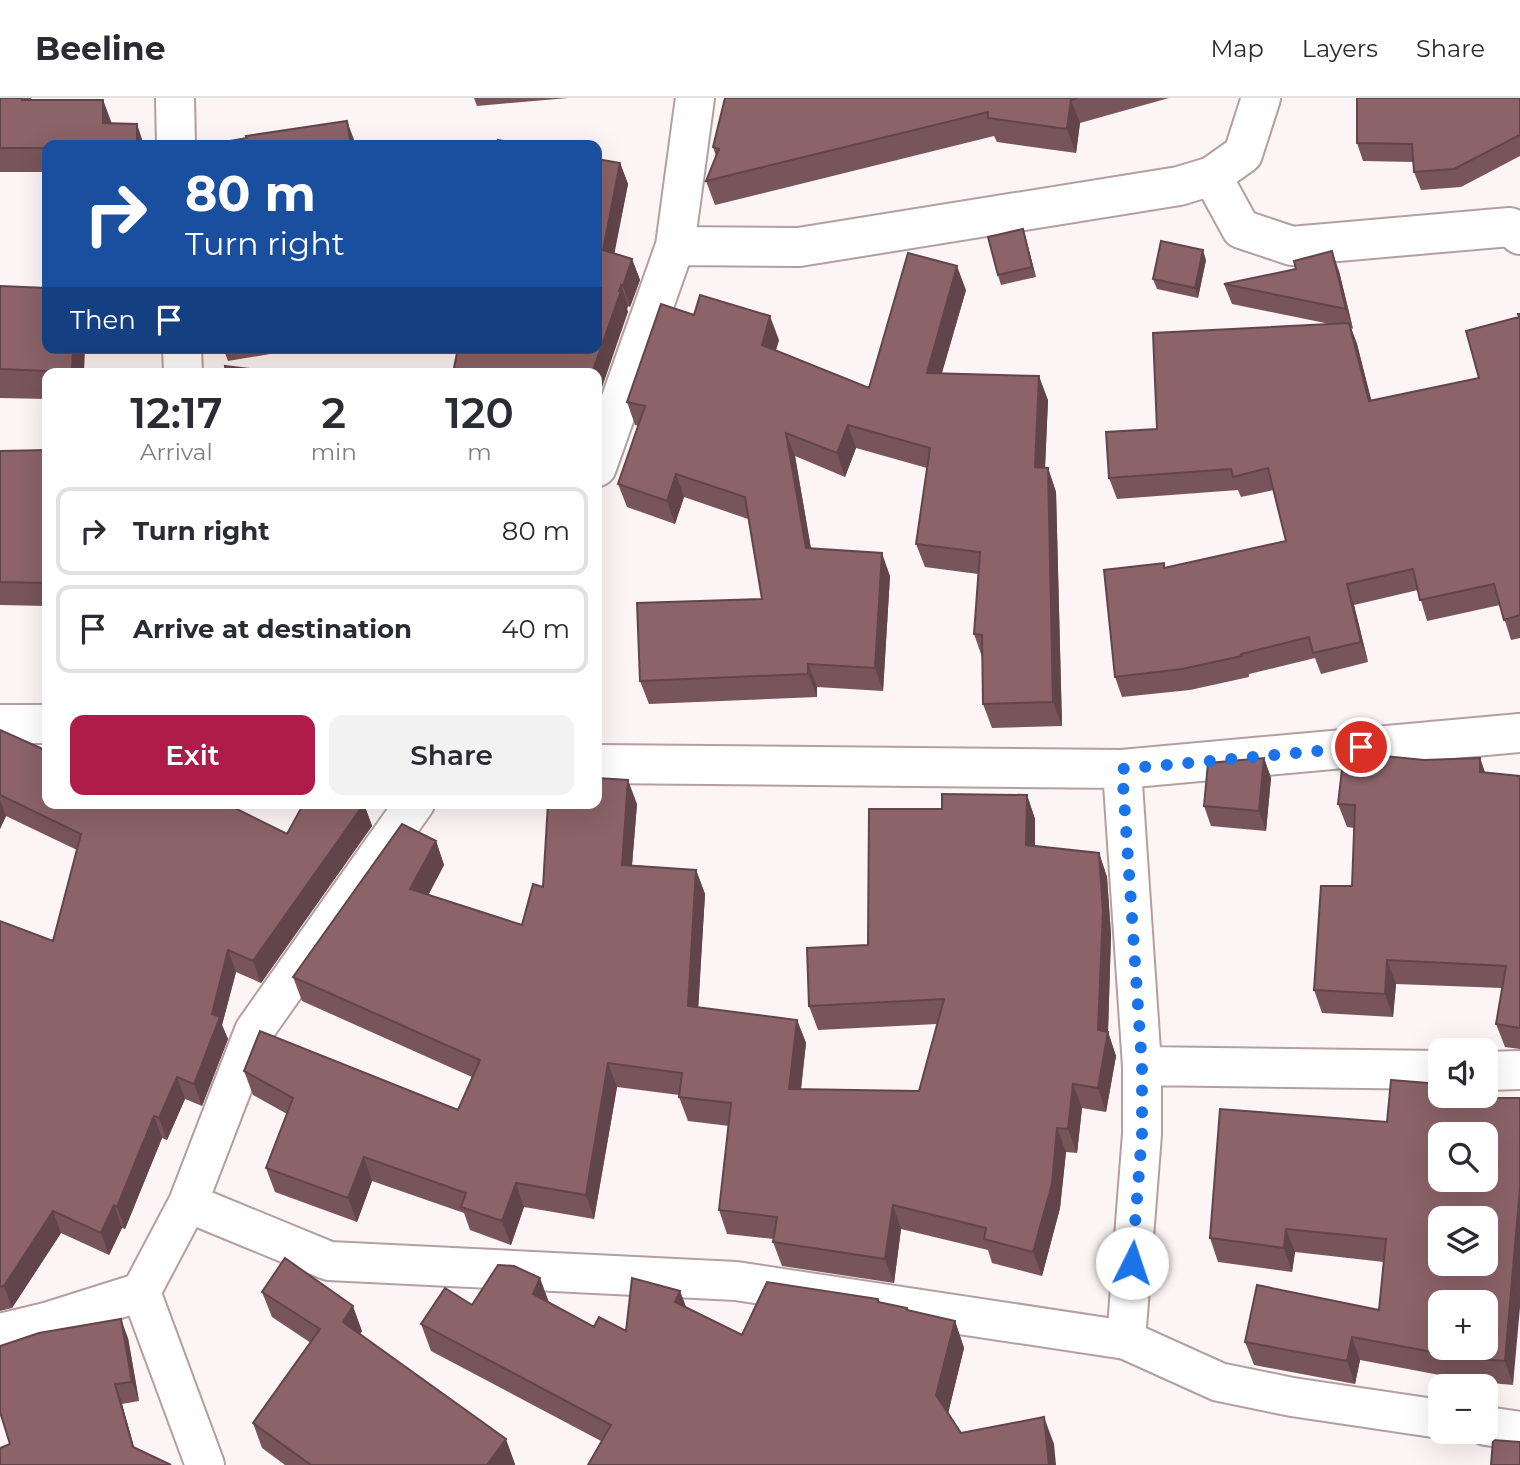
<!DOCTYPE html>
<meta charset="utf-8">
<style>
:root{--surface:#fff;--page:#f2f2f3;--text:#2b2b33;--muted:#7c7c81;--line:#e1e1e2;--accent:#af1c4a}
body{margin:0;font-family:Montserrat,sans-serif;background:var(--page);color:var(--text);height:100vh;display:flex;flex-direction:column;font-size:26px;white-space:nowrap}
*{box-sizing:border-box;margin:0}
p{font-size:23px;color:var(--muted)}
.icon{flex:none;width:38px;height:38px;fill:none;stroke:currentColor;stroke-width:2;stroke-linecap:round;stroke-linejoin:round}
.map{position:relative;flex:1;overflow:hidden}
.drawer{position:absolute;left:42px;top:270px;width:560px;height:441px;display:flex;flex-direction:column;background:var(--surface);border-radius:14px;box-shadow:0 7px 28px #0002}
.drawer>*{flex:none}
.hud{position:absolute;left:42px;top:42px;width:560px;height:214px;border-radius:14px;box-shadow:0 7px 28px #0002;background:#1a4fa0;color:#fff;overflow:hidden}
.fabs{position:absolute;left:1428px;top:940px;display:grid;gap:14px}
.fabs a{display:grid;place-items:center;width:70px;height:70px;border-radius:14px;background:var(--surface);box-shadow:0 7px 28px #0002;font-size:35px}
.pin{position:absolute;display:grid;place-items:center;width:60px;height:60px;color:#fff;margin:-30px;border:4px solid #fff;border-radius:50%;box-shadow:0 2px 7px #0007}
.me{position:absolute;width:77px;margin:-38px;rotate:4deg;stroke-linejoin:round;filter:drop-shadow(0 0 5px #0008)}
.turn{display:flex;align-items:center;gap:24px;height:147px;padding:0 28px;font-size:32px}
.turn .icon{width:91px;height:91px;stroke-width:2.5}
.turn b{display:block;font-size:49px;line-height:60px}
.then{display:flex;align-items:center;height:66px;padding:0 28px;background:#0003;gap:14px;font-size:26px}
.eta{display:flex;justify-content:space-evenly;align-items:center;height:119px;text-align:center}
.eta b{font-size:42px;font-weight:600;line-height:49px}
.primary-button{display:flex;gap:14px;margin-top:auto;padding:14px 28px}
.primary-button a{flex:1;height:80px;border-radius:14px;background:var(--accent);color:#fff;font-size:28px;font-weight:600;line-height:80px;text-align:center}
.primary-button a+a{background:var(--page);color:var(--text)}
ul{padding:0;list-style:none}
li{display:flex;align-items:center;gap:21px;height:88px;margin:0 14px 10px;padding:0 14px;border:4px solid var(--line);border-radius:14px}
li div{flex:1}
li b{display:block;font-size:26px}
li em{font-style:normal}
header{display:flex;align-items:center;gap:42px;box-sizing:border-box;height:98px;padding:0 35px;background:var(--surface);border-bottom:2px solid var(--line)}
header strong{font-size:33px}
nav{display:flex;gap:38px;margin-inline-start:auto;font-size:24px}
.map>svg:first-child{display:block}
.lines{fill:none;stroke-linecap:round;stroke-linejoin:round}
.minor-casing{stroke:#b39fa1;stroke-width:42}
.minor{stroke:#fff;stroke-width:38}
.wall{fill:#78555a}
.shaded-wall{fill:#61454a}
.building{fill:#8b6369;stroke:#61454a;stroke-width:2;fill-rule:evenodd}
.route{stroke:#1a73e8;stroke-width:12;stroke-dasharray:0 21.6}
</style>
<header>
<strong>Beeline</strong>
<nav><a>Map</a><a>Layers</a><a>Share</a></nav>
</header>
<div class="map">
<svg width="1520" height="1367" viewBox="0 0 1520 1367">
<rect width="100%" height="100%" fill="#fdf4f5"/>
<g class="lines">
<g class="minor-casing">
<path id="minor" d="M 175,0 L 176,47
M 1212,78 L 1241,131 L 1292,148 L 1510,129 L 1520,137
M 675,148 L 799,149 L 1179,88 L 1212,78 L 1243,56 L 1261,0
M 182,250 L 183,275
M 597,369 L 675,148 L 695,0
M 0,626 L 47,626
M 597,666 L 1122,671 L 1520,635
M 1122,671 L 1142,968 L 1142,1036 L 1126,1242
M 1142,968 L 1440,972
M 1486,973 L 1520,972
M 188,1105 L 329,1163 L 736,1183 L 1126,1242 L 1219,1284 L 1292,1299 L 1440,1321
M 141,1194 L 205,1367
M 0,1235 L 46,1224 L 141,1194 L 188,1105 L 254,933 L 415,705
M 1486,1328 L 1520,1333"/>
</g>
<use href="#minor" class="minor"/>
</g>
<path class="wall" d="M 0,0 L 31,0 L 31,2 L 103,2 L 111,25 L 47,47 L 47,74 L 0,74 Z
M 474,0 L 568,0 L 477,8 Z
M 725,0 L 1169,0 L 1080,25 L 1076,55 L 997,44 L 994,38 L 715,107 L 706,83 L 716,58 L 713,49 Z
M 1520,0 L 1520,58 L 1461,89 L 1421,92 L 1414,74 L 1413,64 L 1363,63 L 1357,45 Z
M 620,65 L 628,86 L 614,155 L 632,161 L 640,182 L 630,209 L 628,208 L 627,211 L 628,214 L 597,250 Z
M 1026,141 L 1036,179 L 1001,187 L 998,177 Z
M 1206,162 L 1198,200 L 1157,191 L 1153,181 Z
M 1339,173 L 1353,231 L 1351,230 L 1357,246 L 1371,303 L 1479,280 L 1520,216 L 1520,540 L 1511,542 L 1500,507 L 1427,523 L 1418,492 L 1354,507 L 1368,564 L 1321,576 L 1315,560 L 1249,576 L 1249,579 L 1190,592 L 1122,599 L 1115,579 L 1164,465 L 1165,470 L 1286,443 L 1274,392 L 1241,399 L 1238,392 L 1117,401 L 1109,380 L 1157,331 L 1330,226 L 1232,206 L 1224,186 Z
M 0,188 L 84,275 L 47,275 L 47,301 L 0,300 Z
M 966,192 L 942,275 L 1048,302 L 1045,370 L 1048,370 L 1056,394 L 1062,628 L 992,630 L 983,606 L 982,559 L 974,536 L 978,476 L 925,469 L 916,446 L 927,370 L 856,350 L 845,379 L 795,358 L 811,451 L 890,478 L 883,593 L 817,589 L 817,599 L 649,606 L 640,583 L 762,501 L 748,421 L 684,399 L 675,426 L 627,409 L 618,386 L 639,328 L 635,327 L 627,304 L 694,217 L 779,242 L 776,252 L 869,290 Z
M 223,250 L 306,250 L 228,263 Z
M 47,352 L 47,508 L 0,507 L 0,353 Z
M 0,632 L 47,653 L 287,736 L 364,706 L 372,728 L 261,885 L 236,874 L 222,927 L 228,941 L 202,1008 L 185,1001 L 167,1042 L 162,1040 L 125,1131 L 122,1130 L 109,1157 L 61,1135 L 12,1210 L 0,1213 L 0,823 L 53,843 L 77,752 L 6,718 L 0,731 Z
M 1264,660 L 1271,680 L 1266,733 L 1211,728 L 1204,708 Z
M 1480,660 L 1485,675 L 1520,678 L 1520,951 L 1505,949 L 1496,926 L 1502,890 L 1396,886 L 1393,919 L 1322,915 L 1314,892 L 1352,788 L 1354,730 L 1347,729 L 1338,706 L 1424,662 Z
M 1027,697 L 1035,721 L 1035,748 L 1099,755 L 1107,779 L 1111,837 L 1108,934 L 1116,958 L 1106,1014 L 1082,1010 L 1077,1055 L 1066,1054 L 1060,1110 L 1042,1178 L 992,1165 L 988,1152 L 901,1131 L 894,1185 L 782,1168 L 773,1144 L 774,1141 L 727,1136 L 719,1112 L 729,1028 L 688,1023 L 679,999 L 679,997 L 617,989 L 594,1121 L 524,1109 L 511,1147 L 470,1132 L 464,1115 L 372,1083 L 357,1124 L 275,1094 L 266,1070 L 287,1016 L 253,997 L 244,973 L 458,1012 L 472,979 L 302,903 L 293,879 L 436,743 L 444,767 L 428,797 L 522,827 L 543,789 L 637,706 L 632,767 L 696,772 L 705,796 L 698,909 L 797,922 L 806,945 L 801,992 L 919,993 L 937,926 L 818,932 L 809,908 L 868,847 L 942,711 Z
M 1440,986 L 1513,1287 L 1446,1281 L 1445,1278 L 1360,1262 L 1355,1286 L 1254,1267 L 1245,1244 L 1379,1212 L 1384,1164 L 1295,1154 L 1292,1174 L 1218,1164 L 1210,1140 L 1387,1024 Z
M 680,1193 L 686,1209 L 742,1237 L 878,1201 L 880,1205 L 907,1210 L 908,1212 L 955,1223 L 964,1250 L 948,1315 L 961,1335 L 1054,1346 L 601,1343 L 431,1253 L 421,1226 L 472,1207 L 550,1205 L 594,1229 L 626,1233 Z
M 262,1194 L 362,1233 L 360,1236 L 515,1366 L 515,1367 L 285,1367 L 262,1350 L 253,1325 L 311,1245 L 272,1219 Z
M 128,1240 L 139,1303 L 122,1306 L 134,1350 L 10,1346 Z"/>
<path class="shaded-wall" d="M 103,2 L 112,26 L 103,25 Z
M 1071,2 L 1080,25 L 1076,55 L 1067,31 Z
M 347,23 L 356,47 L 351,47 Z
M 137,26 L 144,47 L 137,47 Z
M 620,65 L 628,86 L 611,173 L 603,152 Z
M 1023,131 L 1026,141 L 1036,179 L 1032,169 Z
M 1203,152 L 1206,162 L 1198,200 L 1195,190 Z
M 1332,153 L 1339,173 L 1353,231 L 1346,211 Z
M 632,161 L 640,182 L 630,209 L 623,188 Z
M 957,168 L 966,192 L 935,298 L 927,275 Z
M 621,187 L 628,208 L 627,211 L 628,214 L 597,304 L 597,275 L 592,275 Z
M 770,218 L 779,242 L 770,270 L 762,247 Z
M 1349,225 L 1357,246 L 1377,324 L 1369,303 Z
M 73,250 L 85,250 L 84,275 L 73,275 Z
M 1039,278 L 1048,302 L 1044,392 L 1035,369 Z
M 848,327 L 856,350 L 845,379 L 837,355 Z
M 786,335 L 795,358 L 815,474 L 806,450 Z
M 1048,370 L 1056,394 L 1062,628 L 1053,604 Z
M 676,376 L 684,399 L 675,426 L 667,403 Z
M 882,455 L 890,478 L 883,593 L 875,570 Z
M 1347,486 L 1354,507 L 1368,564 L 1361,544 Z
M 808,566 L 817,589 L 817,599 L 808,576 Z
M 1264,660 L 1271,680 L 1266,733 L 1259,713 Z
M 1480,660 L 1488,683 L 1480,674 Z
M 628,682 L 637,706 L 630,791 L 622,767 Z
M 1027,697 L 1035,721 L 1035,771 L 1026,747 Z
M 0,701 L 6,718 L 0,731 Z
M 364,706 L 372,728 L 261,885 L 253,863 Z
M 436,743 L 444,767 L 419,815 L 410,791 Z
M 1099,755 L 1107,779 L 1111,837 L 1108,934 L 1116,958 L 1106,1014 L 1098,990 Z
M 696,772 L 705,796 L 697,932 L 688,908 Z
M 228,852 L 236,874 L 222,927 L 228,941 L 202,1008 L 194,986 Z
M 1387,862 L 1396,886 L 1393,919 L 1385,896 Z
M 797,922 L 806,945 L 798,1015 L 789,991 Z
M 608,965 L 617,989 L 594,1121 L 586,1097 Z
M 177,979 L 185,1001 L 167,1042 L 159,1020 Z
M 1073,986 L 1082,1010 L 1077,1055 L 1068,1031 Z
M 154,1018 L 162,1040 L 125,1131 L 117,1109 Z
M 1057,1030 L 1066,1054 L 1060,1110 L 1042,1178 L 1033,1154 Z
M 364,1059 L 372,1083 L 357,1124 L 348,1100 Z
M 516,1085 L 524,1109 L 511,1147 L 502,1123 Z
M 1520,1090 L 1520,1209 L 1513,1287 L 1505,1263 Z
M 114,1107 L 122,1130 L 109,1157 L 101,1135 Z
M 893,1107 L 901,1131 L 894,1185 L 885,1161 Z
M 53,1113 L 61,1135 L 12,1210 L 4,1188 Z
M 1286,1131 L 1295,1154 L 1292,1174 L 1284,1150 Z
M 540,1180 L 550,1207 L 533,1196 Z
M 680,1193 L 690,1220 L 675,1204 Z
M 353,1208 L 362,1233 L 352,1249 L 343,1224 Z
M 121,1221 L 128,1240 L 139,1303 L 132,1284 Z
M 955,1223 L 964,1250 L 946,1324 L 936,1297 Z
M 1352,1239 L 1360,1262 L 1355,1286 L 1347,1263 Z
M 115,1286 L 122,1306 L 139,1367 L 133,1349 Z
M 1044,1319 L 1054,1346 L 1056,1367 L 1049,1367 Z
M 506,1341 L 515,1366 L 515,1367 L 487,1367 Z"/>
<path class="building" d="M 0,0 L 22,0 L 22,2 L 103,2 L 103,25 L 137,26 L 137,47 L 47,47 L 47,50 L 0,50 Z
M 725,0 L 1077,0 L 1071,2 L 1067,31 L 988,20 L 988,14 L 706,83 L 719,51 L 713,49 Z
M 1357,0 L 1520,0 L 1520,37 L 1454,71 L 1414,74 L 1412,46 L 1357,45 Z
M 347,23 L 351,47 L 212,47 L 212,46 L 247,40 L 246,38 Z
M 498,42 L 524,47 L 497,47 Z
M 597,61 L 620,65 L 603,152 L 632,161 L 623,188 L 621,187 L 619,193 L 621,193 L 592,275 L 453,275 L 458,250 L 597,250 Z
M 1023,131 L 1032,169 L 998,177 L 988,139 Z
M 1161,143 L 1203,152 L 1195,190 L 1153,181 Z
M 1332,153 L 1346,211 L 1224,186 L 1296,171 L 1294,163 Z
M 908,155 L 957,168 L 927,275 L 1039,278 L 1035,369 L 1048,370 L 1053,604 L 983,606 L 982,537 L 974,536 L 980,454 L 916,446 L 930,350 L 848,327 L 837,355 L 786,335 L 806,450 L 882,455 L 875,570 L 808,566 L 808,576 L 640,583 L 637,505 L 762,501 L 745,399 L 676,376 L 667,403 L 618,386 L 645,308 L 627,304 L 661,206 L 694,217 L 700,197 L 770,218 L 762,247 L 869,290 Z
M 0,188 L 47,190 L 47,250 L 73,250 L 72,274 L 0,271 Z
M 1518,216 L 1520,216 L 1520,517 L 1504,522 L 1494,486 L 1420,502 L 1413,471 L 1347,486 L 1361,544 L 1313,555 L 1309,539 L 1241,556 L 1242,558 L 1182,571 L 1115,579 L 1104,472 L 1164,465 L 1164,470 L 1286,443 L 1268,370 L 1233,379 L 1231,371 L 1109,380 L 1106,334 L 1157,331 L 1153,235 L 1349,225 L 1369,303 L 1479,280 L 1466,233 L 1519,219 Z
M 225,268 L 273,274 L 273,275 L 226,275 Z
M 47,352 L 47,485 L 0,484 L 0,353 Z
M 0,632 L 47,653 L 47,705 L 225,705 L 287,736 L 304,705 L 364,706 L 253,863 L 228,852 L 212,916 L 220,919 L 194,986 L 177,979 L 159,1020 L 154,1018 L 117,1109 L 114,1107 L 101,1135 L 53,1113 L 4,1188 L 0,1189 L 0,823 L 53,843 L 81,736 L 0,697 Z
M 1344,654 L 1424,662 L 1480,660 L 1480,674 L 1520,678 L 1520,930 L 1496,926 L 1506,868 L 1387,862 L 1385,896 L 1314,892 L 1321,788 L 1352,788 L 1355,707 L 1338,706 Z
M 1264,660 L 1259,713 L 1204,708 L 1208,665 Z
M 597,680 L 628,682 L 622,767 L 696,772 L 688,908 L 797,922 L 789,991 L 919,993 L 944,901 L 809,908 L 807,850 L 868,847 L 869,711 L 942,711 L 942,696 L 1027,697 L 1026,747 L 1099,755 L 1103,813 L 1098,932 L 1108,934 L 1098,990 L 1073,986 L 1068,1031 L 1057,1030 L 1052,1086 L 1033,1154 L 984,1141 L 986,1130 L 893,1107 L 885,1161 L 773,1144 L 777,1119 L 719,1112 L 731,1005 L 679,999 L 682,975 L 608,965 L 586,1097 L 516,1085 L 502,1123 L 461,1109 L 466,1095 L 364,1059 L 348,1100 L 266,1070 L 293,1000 L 244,973 L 260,933 L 458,1012 L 480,962 L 293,879 L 402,726 L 436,743 L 410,791 L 522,827 L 533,786 L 543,789 L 548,705 L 597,705 Z
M 1391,982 L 1440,986 L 1440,998 L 1451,998 L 1451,1000 L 1520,1000 L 1520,1090 L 1505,1263 L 1438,1258 L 1438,1255 L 1352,1239 L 1347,1263 L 1245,1244 L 1257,1187 L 1379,1212 L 1386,1141 L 1286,1131 L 1284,1150 L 1210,1140 L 1220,1011 L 1387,1024 ZM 1440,1036 L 1486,1036 L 1486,1082 L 1440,1082 ZM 1440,1120 L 1486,1120 L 1486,1166 L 1440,1166 ZM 1440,1204 L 1486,1204 L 1486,1250 L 1440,1250 Z
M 285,1160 L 353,1208 L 343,1224 L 506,1341 L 487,1367 L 311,1367 L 253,1325 L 320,1231 L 262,1194 Z
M 498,1167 L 514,1168 L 540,1180 L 533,1196 L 594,1229 L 599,1219 L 626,1233 L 632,1180 L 680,1193 L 675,1204 L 742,1237 L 767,1184 L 878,1201 L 878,1204 L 907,1210 L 907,1212 L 955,1223 L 936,1297 L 961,1335 L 1044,1319 L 1049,1367 L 588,1367 L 611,1327 L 421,1226 L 445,1190 L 472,1207 Z
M 121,1221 L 132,1284 L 115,1286 L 133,1349 L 171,1367 L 0,1367 L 0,1350 L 10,1346 L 0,1314 L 0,1248 L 39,1235 Z
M 1493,1342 L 1520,1344 L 1520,1367 L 1491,1367 Z"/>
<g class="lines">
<path class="route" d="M 1132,1165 L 1142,1036 L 1142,968 L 1122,671 L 1361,649"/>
</g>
</svg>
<div class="fabs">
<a><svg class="icon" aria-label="sound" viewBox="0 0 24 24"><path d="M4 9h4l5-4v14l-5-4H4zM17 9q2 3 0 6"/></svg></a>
<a><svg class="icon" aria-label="search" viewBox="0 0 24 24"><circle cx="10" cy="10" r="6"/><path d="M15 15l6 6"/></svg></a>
<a><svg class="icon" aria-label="layers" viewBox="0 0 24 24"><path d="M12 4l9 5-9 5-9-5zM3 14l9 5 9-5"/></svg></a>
<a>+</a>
<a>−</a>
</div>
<div class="pin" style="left:1361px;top:649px;background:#d93025"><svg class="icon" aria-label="arrive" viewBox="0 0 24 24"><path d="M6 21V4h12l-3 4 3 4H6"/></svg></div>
<svg class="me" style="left:1132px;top:1165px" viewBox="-20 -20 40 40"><circle r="19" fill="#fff"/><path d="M0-13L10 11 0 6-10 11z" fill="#1a73e8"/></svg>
<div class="hud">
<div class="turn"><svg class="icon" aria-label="right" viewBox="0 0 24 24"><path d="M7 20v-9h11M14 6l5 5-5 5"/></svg><div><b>80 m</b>Turn right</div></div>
<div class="then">Then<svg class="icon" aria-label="arrive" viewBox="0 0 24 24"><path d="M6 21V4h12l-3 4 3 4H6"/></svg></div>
</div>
<section class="drawer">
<div class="eta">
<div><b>12:17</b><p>Arrival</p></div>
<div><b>2</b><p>min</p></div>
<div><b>120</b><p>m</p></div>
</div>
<ul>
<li><svg class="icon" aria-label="right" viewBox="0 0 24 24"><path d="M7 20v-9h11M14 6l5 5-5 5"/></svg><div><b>Turn right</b></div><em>80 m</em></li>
<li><svg class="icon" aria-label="arrive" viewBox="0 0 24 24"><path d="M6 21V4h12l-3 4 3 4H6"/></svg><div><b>Arrive at destination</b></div><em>40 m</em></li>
</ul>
<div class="primary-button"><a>Exit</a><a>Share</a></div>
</section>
</div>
